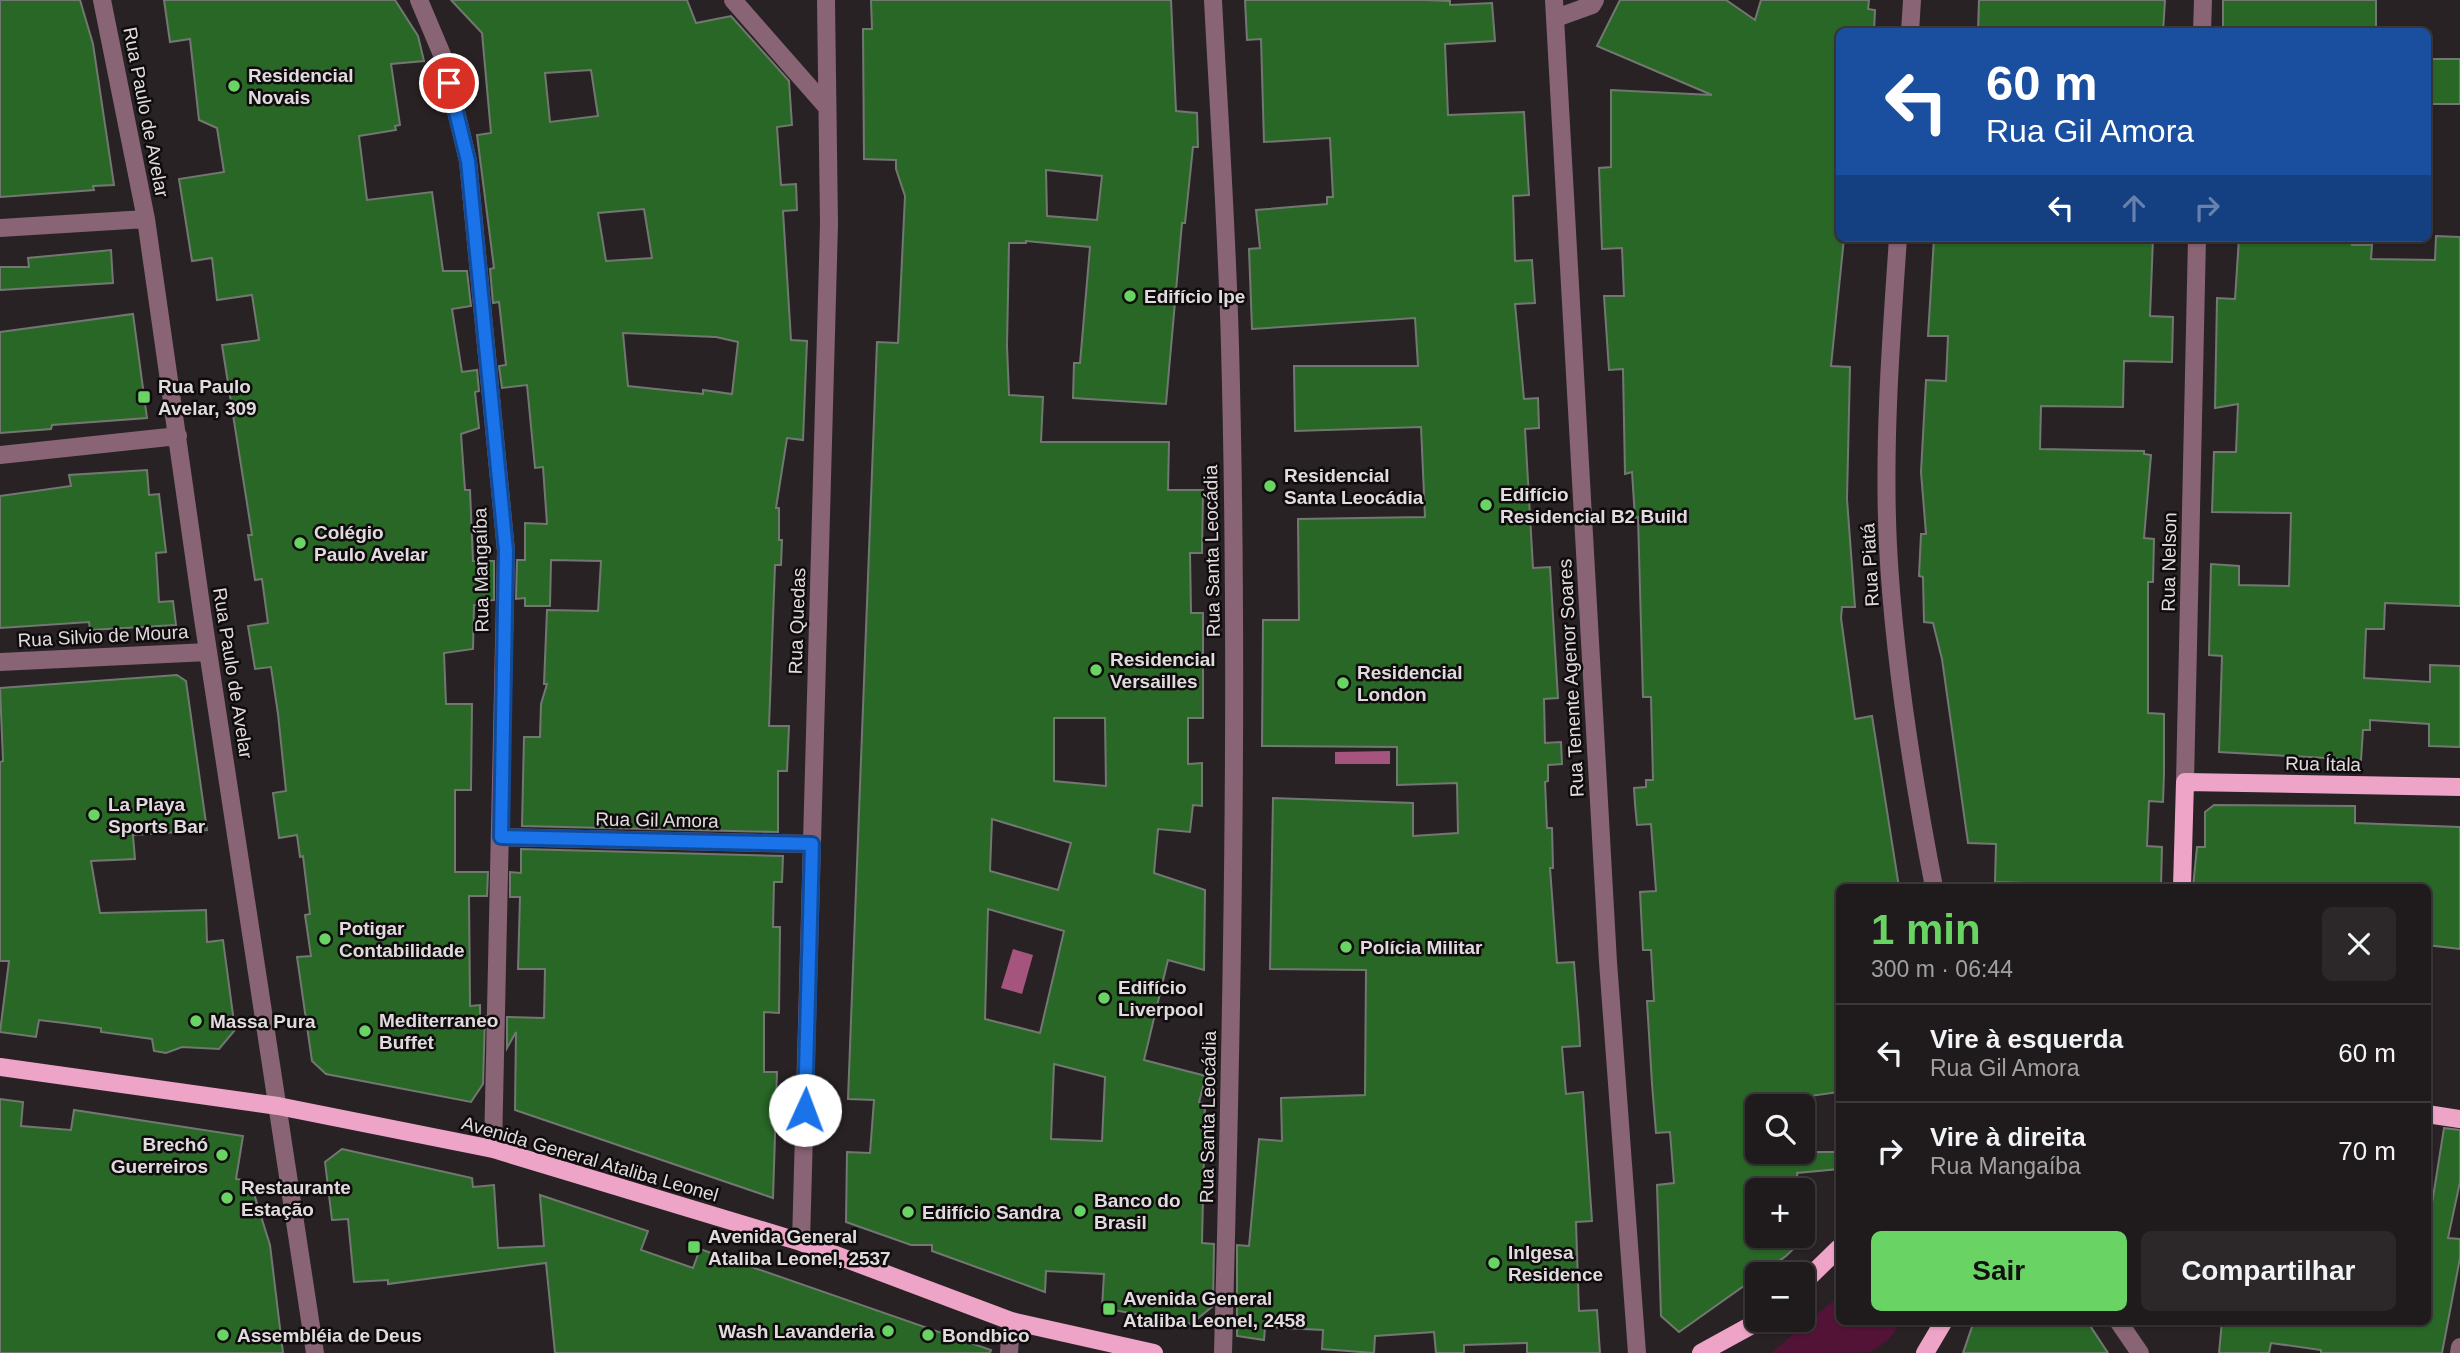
<!DOCTYPE html>
<html lang="pt">
<meta charset="utf-8">
<style>
:root{--surface:#1f1a1c;--page:#2c2729;--text:#f1f3f6;--muted:#a1a1a3;--line:#3c383b;--accent:#69d464}
body{margin:0;font-family:Arial,sans-serif;background:var(--page);color:var(--text);height:100vh;display:flex;flex-direction:column;font-size:26px;white-space:nowrap}
*{box-sizing:border-box;margin:0}
p{font-size:23px;color:var(--muted)}
.icon{flex:none;width:38px;height:38px;fill:none;stroke:currentColor;stroke-width:2;stroke-linecap:round;stroke-linejoin:round}
.map{position:relative;flex:1;overflow:hidden}
.details{position:absolute;left:1836px;top:884px;width:595px;height:441px;display:flex;flex-direction:column;background:var(--surface);border-radius:10px;box-shadow:0 2px 5px #0004,0 0 0 2px var(--line)}
.details>*{flex:none}
.guide{position:absolute;left:1836px;top:28px;width:595px;height:214px;border-radius:10px;box-shadow:0 2px 5px #0004,0 0 0 2px var(--line);background:#1a4fa0;color:#fff;overflow:hidden}
.tools{position:absolute;left:1745px;top:1094px;display:grid;gap:14px}
.tools a{display:grid;place-items:center;width:70px;height:70px;border-radius:10px;background:var(--surface);box-shadow:0 2px 5px #0004,0 0 0 2px var(--line);font-size:35px}
.pin{position:absolute;display:grid;place-items:center;width:60px;height:60px;color:#fff;margin:-30px;border:4px solid #fff;border-radius:50%;box-shadow:0 2px 7px #0007}
.me{position:absolute;width:77px;margin:-38px;rotate:2deg;stroke-linejoin:round;filter:drop-shadow(0 0 5px #0008)}
.turn{display:flex;align-items:center;gap:24px;height:147px;padding:0 35px;font-size:32px}
.turn .icon{width:91px;height:91px;stroke-width:2.5}
.turn b{display:block;font-size:49px;line-height:60px}
.lanes{display:flex;align-items:center;height:66px;padding:0 35px;background:#0003;justify-content:center;gap:35px;direction:ltr}
.lanes .off{opacity:.35}
.round{display:grid;place-items:center;flex:none;width:74px;height:74px;border-radius:10px;background:var(--page)}
.headline{display:flex;align-items:center;justify-content:space-between;height:119px;padding:0 35px}
h1{font-size:42px;font-weight:800;line-height:52px;color:var(--accent)}
.button{display:flex;gap:14px;margin-top:auto;padding:14px 35px}
.button a{flex:1;height:80px;border-radius:10px;background:var(--accent);color:#111;font-size:28px;font-weight:800;line-height:80px;text-align:center}
.button a+a{background:var(--page);color:var(--text)}
ul{padding:0;list-style:none}
li{display:flex;align-items:center;gap:21px;height:98px;padding:0 35px;border-top:2px solid var(--line)}
li div{flex:1}
li b{display:block;font-size:26px}
li em{font-style:normal}
.map>svg:first-child{display:block}
.green{fill:#531337}
.water{fill:#a4547d}
.building{fill:#296727;stroke:#727871;stroke-width:2;fill-rule:evenodd}
.lines{fill:none;stroke-linecap:round;stroke-linejoin:round}
.minor{stroke:#886475;stroke-width:18}
.major{stroke:#eea4c7;stroke-width:18}
.route-casing{stroke:#114b97;stroke-width:18}
.route{stroke:#1a73e8;stroke-width:12}
.poi-dot{fill:#69d464;stroke:#100c0e;stroke-width:2.5}
.labels{text-anchor:middle;dominant-baseline:central;stroke-width:5;stroke-linejoin:round;paint-order:stroke}
.poi-label{font-size:19px;font-weight:bold;fill:#e0dbdd;stroke:#100c0e;text-anchor:start}
.street-label{font-size:19px;fill:#e0dbdd;stroke:#100c0e}
</style>
<div class="map">
<svg width="2460" height="1353" viewBox="0 0 2460 1353">
<rect width="100%" height="100%" fill="#292225"/>
<path class="green" d="M 1839,1296 L 1839,1321 L 1900,1321 C 1895,1335 1883,1346 1870,1352 C 1856,1353 1790,1353 1771,1353 Z"/>
<path class="water" d="M 1390,751 L 1390,764 L 1335,764 L 1335,752 Z
M 1013,949 L 1033,955 L 1022,994 L 1001,988 Z"/>
<path class="building" d="M 0,0 L 80,0 L 93,44 L 114,185 L 93,186 L 94,190 L 0,197 Z
M 164,0 L 395,0 L 418,36 L 424,61 L 391,64 L 400,125 L 395,126 L 396,130 L 359,136 L 367,200 L 432,192 L 443,271 L 467,271 L 471,306 L 452,309 L 462,372 L 477,370 L 479,391 L 475,392 L 479,428 L 461,434 L 465,490 L 470,490 L 473,561 L 494,561 L 494,600 L 477,601 L 477,605 L 474,605 L 473,649 L 444,653 L 446,704 L 472,704 L 471,790 L 455,790 L 455,872 L 488,872 L 487,896 L 469,896 L 470,1006 L 480,1005 L 480,1016 L 485,1016 L 483,1084 L 471,1102 L 326,1074 L 312,1061 L 297,957 L 311,956 L 305,915 L 310,914 L 303,856 L 300,857 L 297,835 L 279,838 L 273,793 L 286,791 L 278,714 L 271,667 L 255,669 L 248,626 L 268,623 L 262,579 L 255,580 L 248,535 L 252,535 L 222,345 L 259,340 L 252,295 L 217,300 L 212,258 L 192,261 L 179,179 L 224,172 L 217,128 L 199,120 L 190,39 L 170,42 Z
M 451,0 L 687,0 L 696,23 L 731,16 L 789,81 L 792,125 L 777,127 L 781,185 L 796,184 L 797,210 L 783,211 L 791,340 L 807,341 L 803,440 L 787,438 L 776,508 L 779,508 L 779,540 L 782,540 L 781,565 L 775,565 L 769,726 L 789,726 L 787,771 L 778,771 L 778,832 L 522,826 L 524,737 L 540,737 L 541,704 L 547,684 L 544,684 L 547,610 L 598,611 L 601,561 L 551,560 L 550,606 L 525,606 L 525,598 L 516,599 L 517,560 L 525,560 L 525,523 L 547,524 L 543,467 L 535,468 L 527,385 L 502,388 L 499,366 L 506,365 L 499,302 L 493,303 L 490,269 L 494,268 L 477,135 L 491,133 L 482,33 ZM 591,70 L 598,116 L 550,122 L 545,73 ZM 644,209 L 652,258 L 606,261 L 598,213 ZM 623,333 L 716,337 L 738,342 L 732,394 L 703,390 L 703,394 L 628,386 Z
M 871,0 L 1171,0 L 1176,111 L 1197,113 L 1198,147 L 1193,147 L 1185,223 L 1182,223 L 1166,404 L 1073,398 L 1074,363 L 1080,363 L 1090,247 L 1026,241 L 1026,243 L 1009,243 L 1007,346 L 1009,395 L 1043,397 L 1041,442 L 1169,442 L 1168,490 L 1203,490 L 1202,553 L 1190,553 L 1191,613 L 1203,613 L 1203,718 L 1188,718 L 1188,764 L 1202,763 L 1202,806 L 1193,805 L 1190,832 L 1158,829 L 1154,873 L 1205,890 L 1204,970 L 1168,960 L 1144,1060 L 1206,1076 L 1199,1102 L 1205,1104 L 1202,1243 L 1214,1244 L 1213,1306 L 1191,1324 L 1102,1308 L 1104,1274 L 1046,1271 L 1045,1292 L 932,1251 L 932,1245 L 911,1245 L 846,1222 L 847,1152 L 870,1153 L 874,1100 L 848,1099 L 877,342 L 898,343 L 905,196 L 896,169 L 896,160 L 864,159 L 863,29 L 872,29 ZM 1046,170 L 1102,176 L 1097,220 L 1047,216 ZM 1054,718 L 1105,718 L 1106,786 L 1054,781 ZM 992,819 L 1071,843 L 1058,890 L 990,871 ZM 988,909 L 1064,931 L 1040,1033 L 985,1019 ZM 1054,1064 L 1105,1077 L 1102,1141 L 1051,1139 Z
M 1245,0 L 1424,0 L 1450,1 L 1450,5 L 1492,3 L 1495,41 L 1445,44 L 1448,115 L 1524,112 L 1529,195 L 1513,196 L 1515,261 L 1532,260 L 1535,303 L 1515,304 L 1524,399 L 1538,398 L 1539,428 L 1525,429 L 1533,568 L 1550,567 L 1558,698 L 1544,699 L 1545,743 L 1561,742 L 1562,764 L 1548,765 L 1548,781 L 1545,782 L 1547,828 L 1552,828 L 1553,868 L 1550,868 L 1557,963 L 1574,962 L 1579,1026 L 1580,1046 L 1562,1047 L 1566,1094 L 1583,1092 L 1592,1221 L 1576,1222 L 1579,1311 L 1597,1310 L 1600,1353 L 1527,1353 L 1527,1343 L 1464,1345 L 1464,1353 L 1436,1353 L 1434,1332 L 1375,1336 L 1374,1353 L 1322,1349 L 1323,1330 L 1265,1327 L 1264,1340 L 1237,1336 L 1237,1245 L 1249,1246 L 1259,1139 L 1282,1141 L 1281,1098 L 1365,1095 L 1366,970 L 1270,969 L 1273,798 L 1413,803 L 1413,836 L 1458,833 L 1457,783 L 1397,785 L 1397,747 L 1262,746 L 1263,620 L 1299,620 L 1298,519 L 1425,517 L 1421,427 L 1295,431 L 1294,366 L 1418,366 L 1415,318 L 1252,329 L 1249,249 L 1260,248 L 1256,210 L 1327,204 L 1327,197 L 1333,197 L 1330,138 L 1264,142 L 1261,39 L 1247,40 Z
M 1620,0 L 1726,0 L 1755,20 L 1761,0 L 1869,0 L 1868,9 L 1875,10 L 1874,32 L 1839,32 L 1839,238 L 1844,238 L 1831,366 L 1850,367 L 1847,499 L 1855,607 L 1842,607 L 1841,618 L 1855,719 L 1872,716 L 1899,887 L 1839,887 L 1839,1092 L 1810,1096 L 1810,1106 L 1757,1106 L 1757,1152 L 1839,1152 L 1839,1169 L 1797,1173 L 1799,1190 L 1757,1190 L 1757,1236 L 1807,1236 L 1786,1256 L 1679,1332 L 1661,1316 L 1657,1185 L 1674,1183 L 1670,1132 L 1656,1133 L 1652,1084 L 1647,1001 L 1654,1001 L 1651,950 L 1643,950 L 1640,892 L 1656,891 L 1651,824 L 1637,825 L 1635,804 L 1634,788 L 1646,787 L 1646,780 L 1653,780 L 1651,697 L 1643,697 L 1638,517 L 1635,518 L 1632,472 L 1625,474 L 1623,369 L 1609,370 L 1604,296 L 1624,296 L 1622,248 L 1602,249 L 1599,168 L 1611,167 L 1611,90 L 1712,95 L 1597,46 Z
M 1979,0 L 2165,0 L 2163,32 L 1978,32 Z
M 2223,0 L 2376,0 L 2376,32 L 2223,30 Z
M 2427,59 L 2460,59 L 2460,104 L 2427,104 Z
M 2436,236 L 2460,237 L 2460,606 L 2385,603 L 2384,629 L 2366,629 L 2364,678 L 2430,682 L 2430,665 L 2460,666 L 2460,747 L 2429,746 L 2429,724 L 2370,720 L 2370,730 L 2363,730 L 2361,760 L 2219,752 L 2222,656 L 2209,655 L 2211,564 L 2239,566 L 2239,585 L 2289,586 L 2291,513 L 2212,512 L 2214,452 L 2236,452 L 2238,404 L 2215,408 L 2217,298 L 2235,299 L 2239,238 L 2352,238 L 2352,245 L 2372,245 L 2371,259 L 2435,260 Z
M 1934,238 L 2153,238 L 2150,316 L 2173,317 L 2172,362 L 2124,361 L 2123,407 L 2041,406 L 2040,449 L 2144,451 L 2144,454 L 2151,455 L 2144,538 L 2154,539 L 2153,582 L 2148,582 L 2148,713 L 2164,714 L 2164,773 L 2163,802 L 2149,801 L 2147,846 L 2162,847 L 2161,887 L 1995,882 L 1996,844 L 1968,843 L 1942,659 L 1933,623 L 1924,622 L 1923,577 L 1919,576 L 1921,534 L 1926,534 L 1921,472 L 1926,380 L 1946,381 L 1948,336 L 1928,336 Z
M 111,250 L 113,283 L 0,290 L 0,267 L 29,267 L 28,258 Z
M 133,314 L 147,418 L 52,425 L 51,429 L 0,433 L 0,332 Z
M 147,470 L 149,495 L 159,494 L 166,552 L 156,553 L 159,602 L 173,601 L 176,625 L 90,630 L 89,622 L 0,628 L 0,496 L 71,486 L 69,475 Z
M 177,675 L 186,681 L 207,830 L 133,835 L 135,859 L 91,861 L 100,913 L 206,910 L 207,942 L 223,940 L 235,1030 L 219,1049 L 182,1047 L 166,1053 L 154,1051 L 152,1039 L 101,1032 L 101,1028 L 64,1023 L 39,1020 L 36,1037 L 0,1032 L 9,961 L 0,961 L 0,762 L 3,761 L 0,688 Z
M 2214,805 L 2355,806 L 2355,823 L 2460,827 L 2460,949 L 2427,945 L 2427,887 L 2193,887 L 2197,847 L 2205,847 L 2205,812 Z
M 521,849 L 783,856 L 782,882 L 774,882 L 773,927 L 780,927 L 779,1013 L 764,1012 L 764,1072 L 777,1072 L 773,1198 L 515,1110 L 516,1032 L 507,1048 L 507,1017 L 544,1018 L 545,969 L 518,969 L 520,897 L 510,897 L 510,872 L 521,873 Z
M 0,1099 L 23,1102 L 21,1126 L 71,1130 L 74,1110 L 243,1136 L 236,1179 L 250,1181 L 270,1245 L 283,1353 L 0,1353 Z
M 2444,1128 L 2460,1130 L 2460,1182 L 2448,1238 L 2460,1239 L 2460,1258 L 2442,1353 L 2321,1353 L 2321,1350 L 2271,1343 L 2269,1353 L 2219,1353 L 2222,1321 L 2427,1321 L 2427,1235 Z
M 342,1149 L 472,1178 L 473,1187 L 494,1185 L 498,1248 L 544,1246 L 540,1195 L 648,1231 L 641,1250 L 693,1268 L 700,1249 L 991,1350 L 990,1353 L 555,1353 L 546,1263 L 388,1284 L 388,1280 L 354,1282 L 348,1219 L 332,1220 L 325,1162 Z
M 1974,1321 L 2087,1321 L 2108,1353 L 1963,1353 Z"/>
<g class="lines">
<path class="minor" d="M 102,0 L 146,219 L 202,612 L 315,1353
M 419,0 L 443,57 L 468,161 L 506,551 L 493,1149
M 733,0 L 826,106
M 1213,0 C 1219,115 1227,231 1230,346 C 1239,682 1232,1018 1223,1353
M 1554,0 L 1608,962 L 1637,1353
M 1556,18 L 1592,5 L 1595,0
M 1910,32 L 1912,0
M 2202,32 L 2203,0
M 0,228 L 146,219
M 1898,238 C 1891,340 1883,443 1888,546 C 1894,661 1912,774 1934,887
M 0,455 L 178,436
M 0,662 L 208,652
M 2185,782 L 2197,238
M 501,837 L 812,844
M 801,1242 L 829,224 L 826,0
M 2118,1321 L 2140,1353
M 1009,1353 L 1011,1321
M 2459,1353 L 2460,1347"/>
<path class="major" d="M 2182,887 L 2185,782 L 2460,787
M 0,1067 L 278,1106 L 493,1149 L 801,1242 L 1011,1321 L 1154,1353
M 2427,1114 L 2460,1119
M 1802,1284 L 1839,1248
M 1701,1353 L 1761,1320
M 1925,1353 L 1944,1321"/>
</g>
<g class="lines">
<g class="route-casing">
<path id="route" d="M 449,83 L 468,161 L 506,551 L 501,837 L 812,844 L 805,1110"/>
</g>
<use href="#route" class="route"/>
</g>
<g class="poi-dot">
<circle cx="234" cy="86" r="7"/>
<circle cx="1130" cy="296" r="7"/>
<rect x="137" y="390" width="14" height="14" rx="3.5"/>
<circle cx="1270" cy="486" r="7"/>
<circle cx="1486" cy="505" r="7"/>
<circle cx="300" cy="543" r="7"/>
<circle cx="1096" cy="670" r="7"/>
<circle cx="1343" cy="683" r="7"/>
<circle cx="94" cy="815" r="7"/>
<circle cx="325" cy="939" r="7"/>
<circle cx="1346" cy="947" r="7"/>
<circle cx="1104" cy="998" r="7"/>
<circle cx="196" cy="1021" r="7"/>
<circle cx="365" cy="1031" r="7"/>
<circle cx="222" cy="1155" r="7"/>
<circle cx="227" cy="1198" r="7"/>
<circle cx="1080" cy="1211" r="7"/>
<circle cx="908" cy="1212" r="7"/>
<rect x="687" y="1240" width="14" height="14" rx="3.5"/>
<circle cx="1494" cy="1263" r="7"/>
<rect x="1102" y="1302" width="14" height="14" rx="3.5"/>
<circle cx="888" cy="1331" r="7"/>
<circle cx="223" cy="1335" r="7"/>
<circle cx="928" cy="1335" r="7"/>
</g>
<g class="labels">
<g class="poi-label">
<text x="248" y="75">Residencial<tspan x="248" dy="22">Novais</tspan></text>
<text x="1144" y="296">Edifício Ipe</text>
<text x="158" y="386">Rua Paulo<tspan x="158" dy="22">Avelar, 309</tspan></text>
<text x="1284" y="475">Residencial<tspan x="1284" dy="22">Santa Leocádia</tspan></text>
<text x="1500" y="494">Edifício<tspan x="1500" dy="22">Residencial B2 Build</tspan></text>
<text x="314" y="532">Colégio<tspan x="314" dy="22">Paulo Avelar</tspan></text>
<text x="1110" y="659">Residencial<tspan x="1110" dy="22">Versailles</tspan></text>
<text x="1357" y="672">Residencial<tspan x="1357" dy="22">London</tspan></text>
<text x="108" y="804">La Playa<tspan x="108" dy="22">Sports Bar</tspan></text>
<text x="339" y="928">Potigar<tspan x="339" dy="22">Contabilidade</tspan></text>
<text x="1360" y="947">Polícia Militar</text>
<text x="1118" y="987">Edifício<tspan x="1118" dy="22">Liverpool</tspan></text>
<text x="379" y="1020">Mediterraneo<tspan x="379" dy="22">Buffet</tspan></text>
<text x="210" y="1021">Massa Pura</text>
<text x="208" y="1144" text-anchor="end">Brechó<tspan x="208" dy="22">Guerreiros</tspan></text>
<text x="241" y="1187">Restaurante<tspan x="241" dy="22">Estação</tspan></text>
<text x="1094" y="1200">Banco do<tspan x="1094" dy="22">Brasil</tspan></text>
<text x="922" y="1212">Edifício Sandra</text>
<text x="708" y="1236">Avenida General<tspan x="708" dy="22">Ataliba Leonel, 2537</tspan></text>
<text x="1508" y="1252">Inlgesa<tspan x="1508" dy="22">Residence</tspan></text>
<text x="1123" y="1298">Avenida General<tspan x="1123" dy="22">Ataliba Leonel, 2458</tspan></text>
<text x="874" y="1331" text-anchor="end">Wash Lavanderia</text>
<text x="237" y="1335">Assembléia de Deus</text>
<text x="942" y="1335">Bondbico</text>
</g>
<g class="street-label">
<text transform="translate(146 112) rotate(79)">Rua Paulo de Avelar</text>
<text transform="translate(1212 551) rotate(-91)">Rua Santa Leocádia</text>
<text transform="translate(2169 562) rotate(-89)">Rua Nelson</text>
<text transform="translate(1870 565) rotate(-93)">Rua Piatá</text>
<text transform="translate(481 570) rotate(-91)">Rua Mangaíba</text>
<text transform="translate(797 621) rotate(-88)">Rua Quedas</text>
<text transform="translate(103 636) rotate(-3)">Rua Silvio de Moura</text>
<text transform="translate(233 673) rotate(81)">Rua Paulo de Avelar</text>
<text transform="translate(1571 678) rotate(-93)">Rua Tenente Agenor Soares</text>
<text transform="translate(2323 764) rotate(1)">Rua Ítala</text>
<text transform="translate(657 820) rotate(1)">Rua Gil Amora</text>
<text transform="translate(1208 1117) rotate(-89)">Rua Santa Leocádia</text>
<text transform="translate(590 1159) rotate(16)">Avenida General Ataliba Leonel</text>
</g>
</g>
</svg>
<div class="tools">
<a><svg class="icon" aria-label="search" viewBox="0 0 24 24"><circle cx="10" cy="10" r="6"/><path d="M15 15l6 6"/></svg></a>
<a>+</a>
<a>−</a>
</div>
<div class="pin" style="left:449px;top:83px;background:#d93025"><svg class="icon" aria-label="arrive" viewBox="0 0 24 24"><path d="M6 21V4h12l-3 4 3 4H6"/></svg></div>
<svg class="me" style="left:805px;top:1110px" viewBox="-20 -20 40 40"><circle r="19" fill="#fff"/><path d="M0-13L10 11 0 6-10 11z" fill="#1a73e8"/></svg>
<div class="guide">
<div class="turn"><svg class="icon" aria-label="left" viewBox="0 0 24 24"><path d="M17 20v-9H6M10 6l-5 5 5 5"/></svg><div><b>60 m</b>Rua Gil Amora</div></div>
<div class="lanes"><svg class="icon" aria-label="left" viewBox="0 0 24 24"><path d="M17 20v-9H6M10 6l-5 5 5 5"/></svg><svg class="icon off" aria-label="ahead" viewBox="0 0 24 24"><path d="M12 20V5M6 11l6-6 6 6"/></svg><svg class="icon off" aria-label="right" viewBox="0 0 24 24"><path d="M7 20v-9h11M14 6l5 5-5 5"/></svg></div>
</div>
<section class="details">
<div class="headline"><div><h1>1 min</h1><p>300 m · 06:44</p></div><a class="round"><svg class="icon" aria-label="close" viewBox="0 0 24 24"><path d="M6 6l12 12M18 6L6 18"/></svg></a></div>
<ul>
<li><svg class="icon" aria-label="left" viewBox="0 0 24 24"><path d="M17 20v-9H6M10 6l-5 5 5 5"/></svg><div><b>Vire à esquerda</b><p>Rua Gil Amora</p></div><em>60 m</em></li>
<li><svg class="icon" aria-label="right" viewBox="0 0 24 24"><path d="M7 20v-9h11M14 6l5 5-5 5"/></svg><div><b>Vire à direita</b><p>Rua Mangaíba</p></div><em>70 m</em></li>
</ul>
<div class="button"><a>Sair</a><a>Compartilhar</a></div>
</section>
</div>
